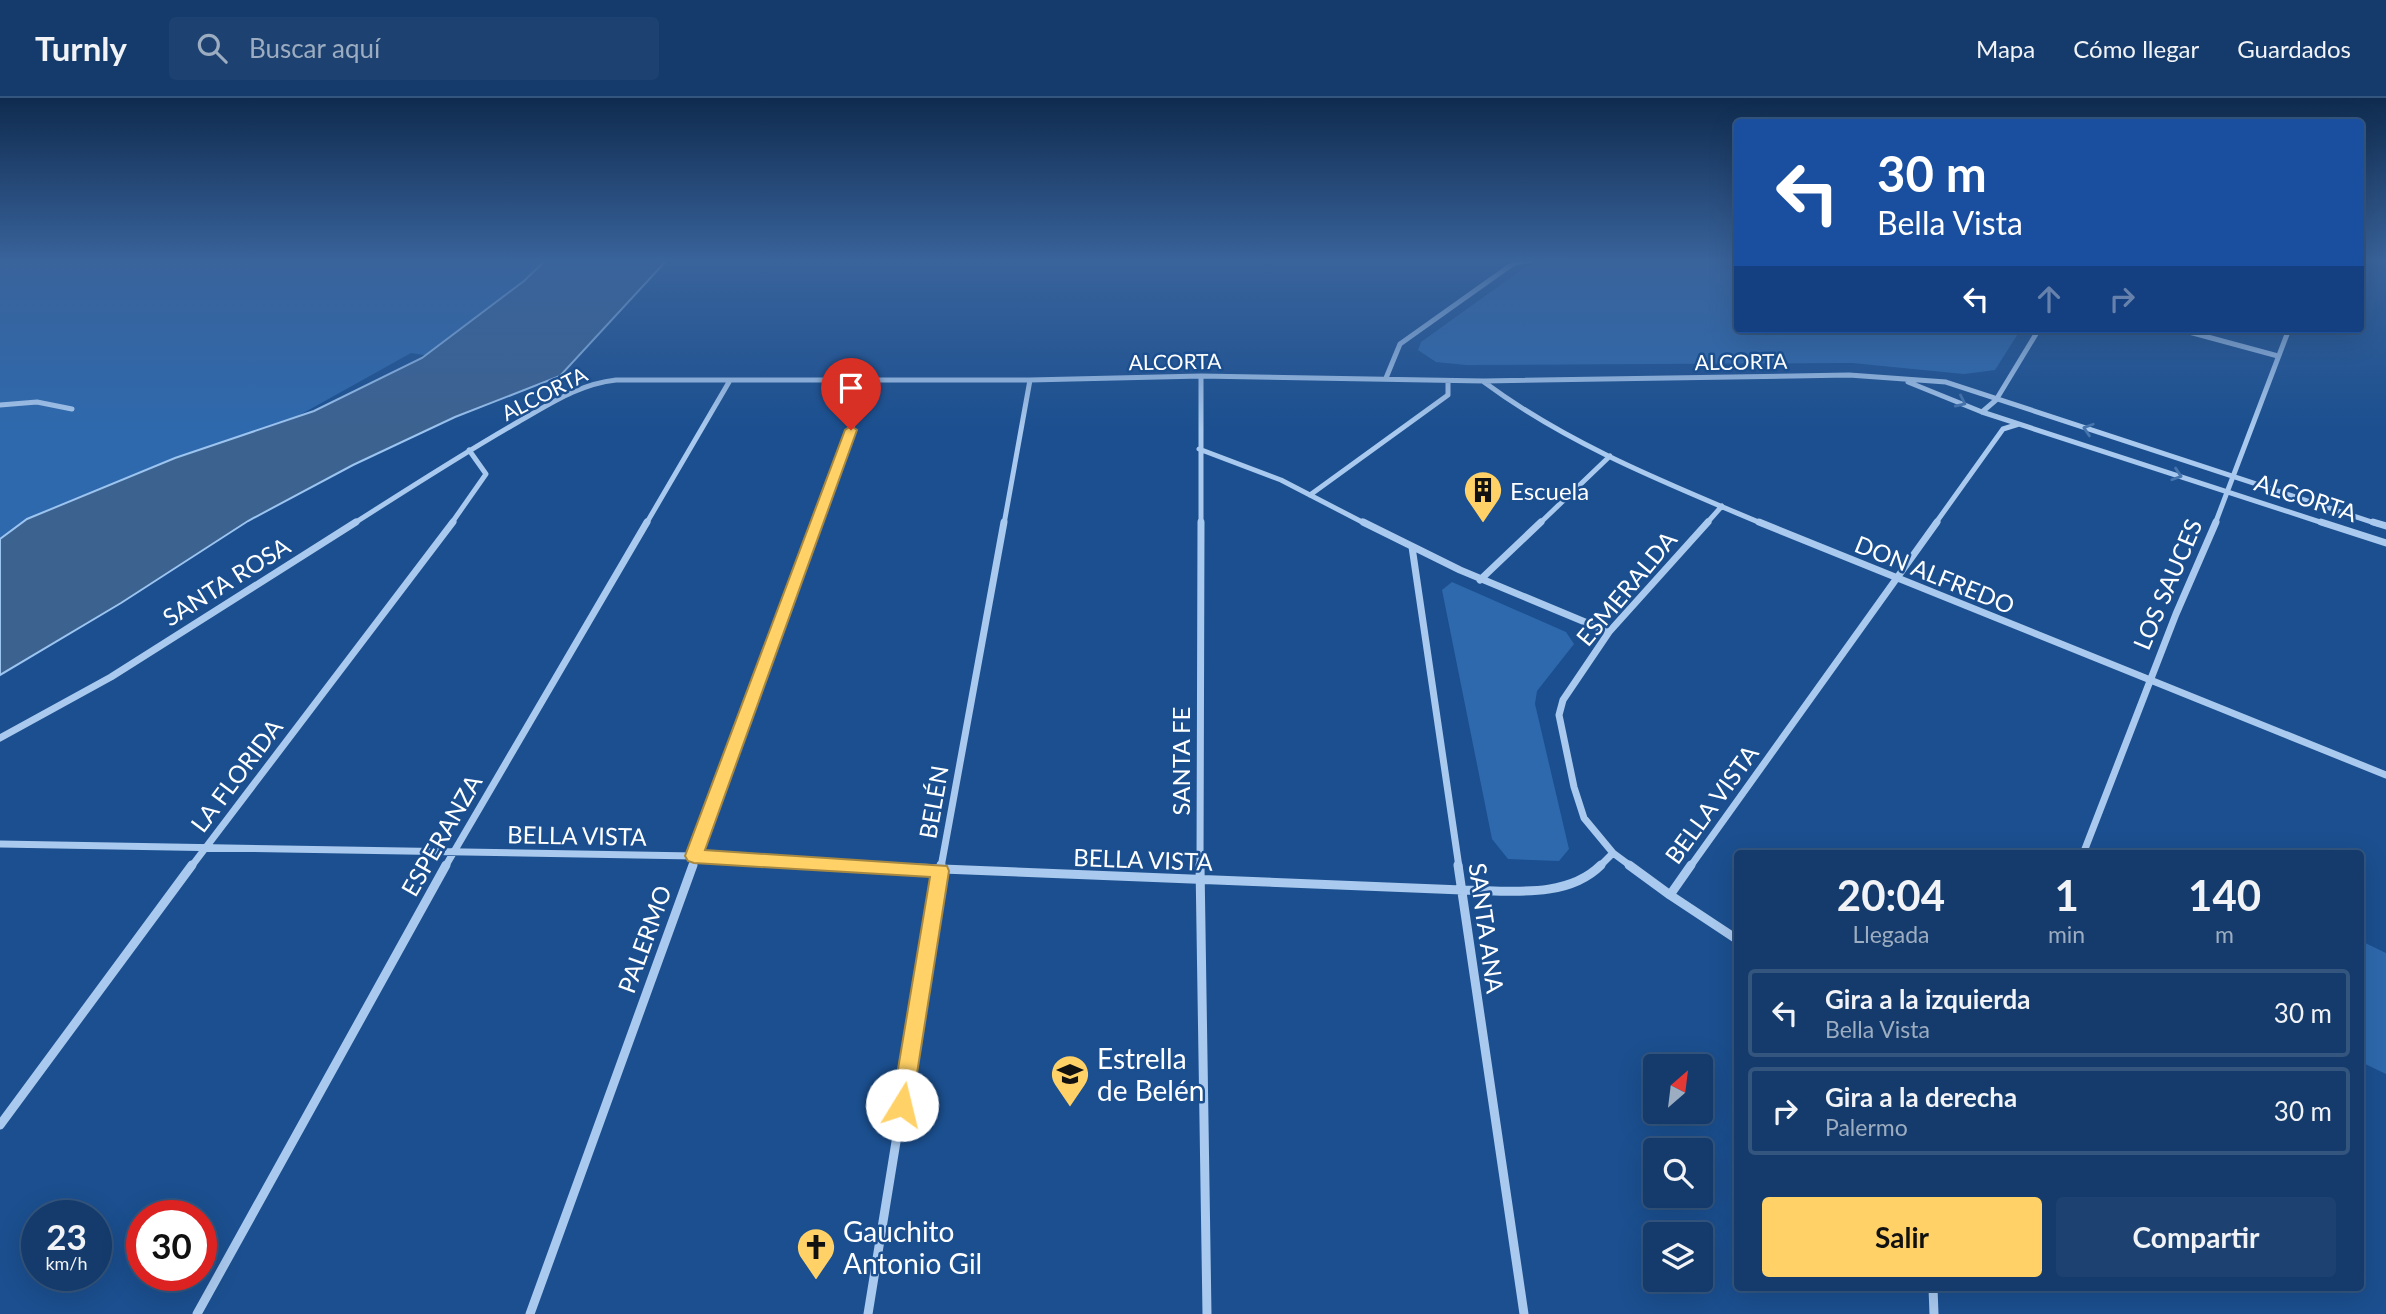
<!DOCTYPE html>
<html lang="es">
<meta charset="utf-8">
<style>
:root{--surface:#143b6b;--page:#1d4271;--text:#f1f3f6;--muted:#9dadc1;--line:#33557e;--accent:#ffd166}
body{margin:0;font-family:Lato,sans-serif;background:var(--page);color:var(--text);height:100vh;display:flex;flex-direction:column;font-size:26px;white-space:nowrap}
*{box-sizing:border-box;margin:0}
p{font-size:23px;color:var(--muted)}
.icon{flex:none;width:38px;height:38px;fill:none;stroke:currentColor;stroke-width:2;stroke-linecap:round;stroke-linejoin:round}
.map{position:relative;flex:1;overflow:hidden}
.side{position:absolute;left:1734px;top:752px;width:630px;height:441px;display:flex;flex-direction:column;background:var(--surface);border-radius:7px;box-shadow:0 7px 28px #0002,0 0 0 2px var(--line)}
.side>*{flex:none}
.hud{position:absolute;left:1734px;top:21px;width:630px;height:214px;border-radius:7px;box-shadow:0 7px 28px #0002,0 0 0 2px var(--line);background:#1a4fa0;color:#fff;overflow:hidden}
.needle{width:46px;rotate:28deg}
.tools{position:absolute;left:1643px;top:956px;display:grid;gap:14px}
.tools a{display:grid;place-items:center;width:70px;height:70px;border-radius:7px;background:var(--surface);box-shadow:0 7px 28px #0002,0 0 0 2px var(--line);font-size:35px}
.speed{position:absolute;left:21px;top:1102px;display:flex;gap:14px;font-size:35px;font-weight:700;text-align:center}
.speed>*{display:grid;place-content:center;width:91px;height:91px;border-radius:50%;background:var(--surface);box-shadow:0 7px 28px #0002,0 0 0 2px var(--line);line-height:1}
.speed small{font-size:18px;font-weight:400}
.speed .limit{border:10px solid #d22;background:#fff;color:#111}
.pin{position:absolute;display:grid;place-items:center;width:60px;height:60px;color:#fff;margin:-72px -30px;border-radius:50% 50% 50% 0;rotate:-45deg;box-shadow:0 0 7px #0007}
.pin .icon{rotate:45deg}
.me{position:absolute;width:77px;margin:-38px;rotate:9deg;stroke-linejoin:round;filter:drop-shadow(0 0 5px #0008)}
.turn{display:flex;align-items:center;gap:24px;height:147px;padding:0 28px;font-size:32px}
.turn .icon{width:91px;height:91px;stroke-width:2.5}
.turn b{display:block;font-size:49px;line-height:60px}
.lanes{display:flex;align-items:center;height:66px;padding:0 28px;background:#0003;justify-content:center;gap:35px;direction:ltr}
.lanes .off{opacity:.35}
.eta{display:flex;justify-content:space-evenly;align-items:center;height:119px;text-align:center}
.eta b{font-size:42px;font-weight:700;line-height:49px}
.button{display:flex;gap:14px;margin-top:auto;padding:14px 28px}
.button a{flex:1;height:80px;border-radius:7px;background:var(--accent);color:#111;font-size:28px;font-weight:700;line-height:80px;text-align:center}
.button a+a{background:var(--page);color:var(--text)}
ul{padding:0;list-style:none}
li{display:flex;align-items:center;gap:21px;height:88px;margin:0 14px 10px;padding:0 14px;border:4px solid var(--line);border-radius:7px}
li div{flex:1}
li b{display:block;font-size:26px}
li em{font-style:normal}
header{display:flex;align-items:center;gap:42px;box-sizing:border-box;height:98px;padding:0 35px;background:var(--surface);border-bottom:2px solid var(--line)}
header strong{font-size:33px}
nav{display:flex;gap:38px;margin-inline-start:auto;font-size:24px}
.search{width:490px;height:63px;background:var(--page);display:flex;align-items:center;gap:18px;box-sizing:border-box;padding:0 24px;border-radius:7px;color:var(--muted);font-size:26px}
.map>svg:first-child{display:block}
.green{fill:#2e69ad}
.water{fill:#3c6290;stroke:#9cc4f0;stroke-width:2}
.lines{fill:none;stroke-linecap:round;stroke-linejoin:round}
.minor-far2{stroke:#a9c9ee;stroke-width:5}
.minor-far1{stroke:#a9c9ee;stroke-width:7}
.minor{stroke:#a9c9ee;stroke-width:9}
.oneway{stroke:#4674ac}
.route{fill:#ffd166;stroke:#a68842;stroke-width:2}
.labels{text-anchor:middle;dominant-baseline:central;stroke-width:5;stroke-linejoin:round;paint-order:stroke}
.far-street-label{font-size:21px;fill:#fff;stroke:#1b4f8f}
.poi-label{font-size:24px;fill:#fff;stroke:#1b4f8f;text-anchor:start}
.street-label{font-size:24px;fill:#fff;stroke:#1b4f8f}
.near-poi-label{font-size:28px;fill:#fff;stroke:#1b4f8f;text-anchor:start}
</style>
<header>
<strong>Turnly</strong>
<div class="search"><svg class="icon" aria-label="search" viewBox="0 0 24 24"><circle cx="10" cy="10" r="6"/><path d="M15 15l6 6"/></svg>Buscar aquí</div>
<nav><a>Mapa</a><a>Cómo llegar</a><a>Guardados</a></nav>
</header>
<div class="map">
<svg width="2386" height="1216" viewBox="0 0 2386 1216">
<rect width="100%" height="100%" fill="#1b4f8f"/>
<path class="green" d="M 0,162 L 653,162 L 543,275 L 411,255 L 0,484 Z
M 1619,162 L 1738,162 L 1738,231 L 2021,231 L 1995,272 L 1964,276 L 1852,265 L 1466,267 L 1436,264 L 1418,252 L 1421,244 L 1524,170 L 1553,165 Z
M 1452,484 L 1566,534 L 1574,546 L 1537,593 L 1535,606 L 1569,751 L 1559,763 L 1508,761 L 1492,741 L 1442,492 Z
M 2361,843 L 2386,855 L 2386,976 L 2361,964 Z"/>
<path class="water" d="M 546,162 L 667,162 L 560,278 L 455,319 L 353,367 L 248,423 L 121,505 L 0,577 L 0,441 L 27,421 L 175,360 L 314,313 L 422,260 L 524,183 Z"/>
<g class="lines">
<path class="minor-far2" d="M 2178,231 L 2278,258
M 1386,280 L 1400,246 L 1514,165 L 1532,162
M 1484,284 C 1569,347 1666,385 1763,426
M 1908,284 L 1982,314 L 2326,426
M 0,307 L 37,304 L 72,311
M 1982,314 L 1996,302 L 2039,231
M 1199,351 L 1281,382 L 1366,426
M 1310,397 L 1448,297 L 1448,283
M 353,426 C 408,391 462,356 518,324 C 550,306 579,286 616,282 L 1030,282 L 1201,278 L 1484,283 L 1849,277 L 1946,284 L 2378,426
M 451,426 L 486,376 L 469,352
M 646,426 L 729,284
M 817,426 L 869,282
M 1004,426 L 1030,282
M 1201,426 L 1201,278
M 1539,426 L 1610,358
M 1706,426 L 1722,408
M 1935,426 L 2003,331 L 2019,326
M 2215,426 L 2289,231"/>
<path class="minor-far1" d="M 1363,424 L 1460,472 L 1609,534
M 1759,424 L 2386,677
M 2321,424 L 2386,445
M 2373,424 L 2386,428
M 1412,449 L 1459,769
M 1480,482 L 1541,424
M 0,640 L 111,579 L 356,424
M 0,746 L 694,758 L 871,769
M 2083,756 L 2176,516 L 2216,424
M 191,769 L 453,424
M 445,769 L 647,424
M 692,769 L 818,424
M 941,769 L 1004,424
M 1200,769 L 1201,424
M 1599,769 L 1613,755
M 1632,769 L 1613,755 L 1584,720 L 1574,689 L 1559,617 L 1563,602 L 1609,534 L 1708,424
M 1690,769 L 1937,424"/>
<path class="minor" d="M 842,767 L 1462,792 C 1508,792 1566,802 1601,767
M 1200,767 L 1207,1216
M 1458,767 L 1524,1216
M 1629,767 L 1670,797 L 1691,767
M 1670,797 L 1738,842
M 0,1027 L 192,767
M 1933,1190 L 1934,1216
M 197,1216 L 446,767
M 530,1216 L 693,767
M 868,1216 L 941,767"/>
</g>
<defs><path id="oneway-chevron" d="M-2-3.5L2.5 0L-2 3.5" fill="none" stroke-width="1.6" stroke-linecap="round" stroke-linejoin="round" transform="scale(1.75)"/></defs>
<g class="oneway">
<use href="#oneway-chevron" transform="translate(1961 304) rotate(25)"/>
<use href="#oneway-chevron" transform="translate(2088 331) rotate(-162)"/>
<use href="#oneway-chevron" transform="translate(2177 377) rotate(18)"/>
</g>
<linearGradient id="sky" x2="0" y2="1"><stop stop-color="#0f2b4f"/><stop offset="0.49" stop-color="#39639b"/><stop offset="1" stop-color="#39639b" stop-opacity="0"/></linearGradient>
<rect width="2386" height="332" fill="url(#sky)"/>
<path class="route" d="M 851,328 L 857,332 L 705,752 L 947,768 L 949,773 L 912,1007 L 909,1014 L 902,1017 L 895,1014 L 892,1007 L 930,779 L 694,765 L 688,763 L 685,758 L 845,332 Z"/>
<defs>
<g id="building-pin" transform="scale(2.0125)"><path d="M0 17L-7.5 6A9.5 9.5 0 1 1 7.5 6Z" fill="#ffd166" stroke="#1b4f8f"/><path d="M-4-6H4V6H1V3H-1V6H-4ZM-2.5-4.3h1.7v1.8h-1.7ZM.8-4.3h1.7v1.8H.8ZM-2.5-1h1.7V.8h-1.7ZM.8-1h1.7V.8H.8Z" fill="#111"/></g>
<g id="school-pin" transform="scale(2.0125)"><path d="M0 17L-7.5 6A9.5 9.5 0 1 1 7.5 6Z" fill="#ffd166" stroke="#1b4f8f"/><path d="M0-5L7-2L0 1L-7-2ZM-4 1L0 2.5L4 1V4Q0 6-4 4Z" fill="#111"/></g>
<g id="church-pin" transform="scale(2.0125)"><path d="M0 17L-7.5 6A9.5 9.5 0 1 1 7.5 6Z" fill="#ffd166" stroke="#1b4f8f"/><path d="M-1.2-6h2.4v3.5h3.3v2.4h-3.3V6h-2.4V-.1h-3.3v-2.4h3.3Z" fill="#111"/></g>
</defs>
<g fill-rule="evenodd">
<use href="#building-pin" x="1483" y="392"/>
<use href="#school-pin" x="1070" y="976"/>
<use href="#church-pin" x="816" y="1149"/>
</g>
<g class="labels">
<g class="far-street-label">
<text transform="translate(1175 263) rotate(-1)">ALCORTA</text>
<text transform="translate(1741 263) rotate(-1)">ALCORTA</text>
<text transform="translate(544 295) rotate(-27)">ALCORTA</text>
</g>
<g class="poi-label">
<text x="1510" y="392">Escuela</text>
</g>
<g class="street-label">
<text transform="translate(2306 399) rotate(18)">ALCORTA</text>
<text transform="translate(1935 476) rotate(22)">DON ALFREDO</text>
<text transform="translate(226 483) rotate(-32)">SANTA ROSA</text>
<text transform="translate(2167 486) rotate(-67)">LOS SAUCES</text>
<text transform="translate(1626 490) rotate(-50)">ESMERALDA</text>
<text transform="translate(1180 663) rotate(-90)">SANTA FE</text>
<text transform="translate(236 677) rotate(-53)">LA FLORIDA</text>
<text transform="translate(933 704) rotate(-80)">BELÉN</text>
<text transform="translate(1711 706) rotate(-54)">BELLA VISTA</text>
<text transform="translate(441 737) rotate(-60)">ESPERANZA</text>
<text transform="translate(577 737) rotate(1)">BELLA VISTA</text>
<text transform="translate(1143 761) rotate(2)">BELLA VISTA</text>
<text transform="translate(1487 830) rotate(82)">SANTA ANA</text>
<text transform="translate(644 841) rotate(-70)">PALERMO</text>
</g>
<g class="near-poi-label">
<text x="1097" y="960">Estrella<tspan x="1097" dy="32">de Belén</tspan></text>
<text x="843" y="1133">Gauchito<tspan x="843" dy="32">Antonio Gil</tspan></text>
</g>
</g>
</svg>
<div class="tools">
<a><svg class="needle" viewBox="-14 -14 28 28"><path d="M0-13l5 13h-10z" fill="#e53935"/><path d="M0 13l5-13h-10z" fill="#9dadc1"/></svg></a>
<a><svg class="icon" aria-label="search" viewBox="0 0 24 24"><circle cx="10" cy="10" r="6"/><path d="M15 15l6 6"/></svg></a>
<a><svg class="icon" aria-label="layers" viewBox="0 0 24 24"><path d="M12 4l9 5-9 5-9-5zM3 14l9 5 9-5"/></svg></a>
</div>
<div class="speed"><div>23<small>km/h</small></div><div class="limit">30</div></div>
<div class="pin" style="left:851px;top:332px;background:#d93025"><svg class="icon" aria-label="arrive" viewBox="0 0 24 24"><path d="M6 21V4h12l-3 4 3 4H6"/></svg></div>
<svg class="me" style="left:902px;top:1007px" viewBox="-20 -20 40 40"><circle r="19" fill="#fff"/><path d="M0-13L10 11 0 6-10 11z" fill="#ffd166"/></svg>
<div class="hud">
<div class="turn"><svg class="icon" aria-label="left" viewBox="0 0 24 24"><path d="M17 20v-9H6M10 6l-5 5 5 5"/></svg><div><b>30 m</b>Bella Vista</div></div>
<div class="lanes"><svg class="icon" aria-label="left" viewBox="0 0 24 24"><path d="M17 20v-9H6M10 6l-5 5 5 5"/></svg><svg class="icon off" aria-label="ahead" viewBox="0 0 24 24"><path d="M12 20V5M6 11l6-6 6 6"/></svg><svg class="icon off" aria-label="right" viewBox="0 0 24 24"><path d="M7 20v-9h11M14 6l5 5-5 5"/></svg></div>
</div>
<section class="side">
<div class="eta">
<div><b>20:04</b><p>Llegada</p></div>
<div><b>1</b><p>min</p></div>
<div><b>140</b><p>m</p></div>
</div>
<ul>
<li><svg class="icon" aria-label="left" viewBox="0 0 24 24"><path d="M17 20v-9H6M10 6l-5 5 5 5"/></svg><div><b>Gira a la izquierda</b><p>Bella Vista</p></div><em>30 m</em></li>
<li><svg class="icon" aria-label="right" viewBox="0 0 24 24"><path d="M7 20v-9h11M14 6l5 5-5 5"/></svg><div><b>Gira a la derecha</b><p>Palermo</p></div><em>30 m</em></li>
</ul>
<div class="button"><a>Salir</a><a>Compartir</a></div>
</section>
</div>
